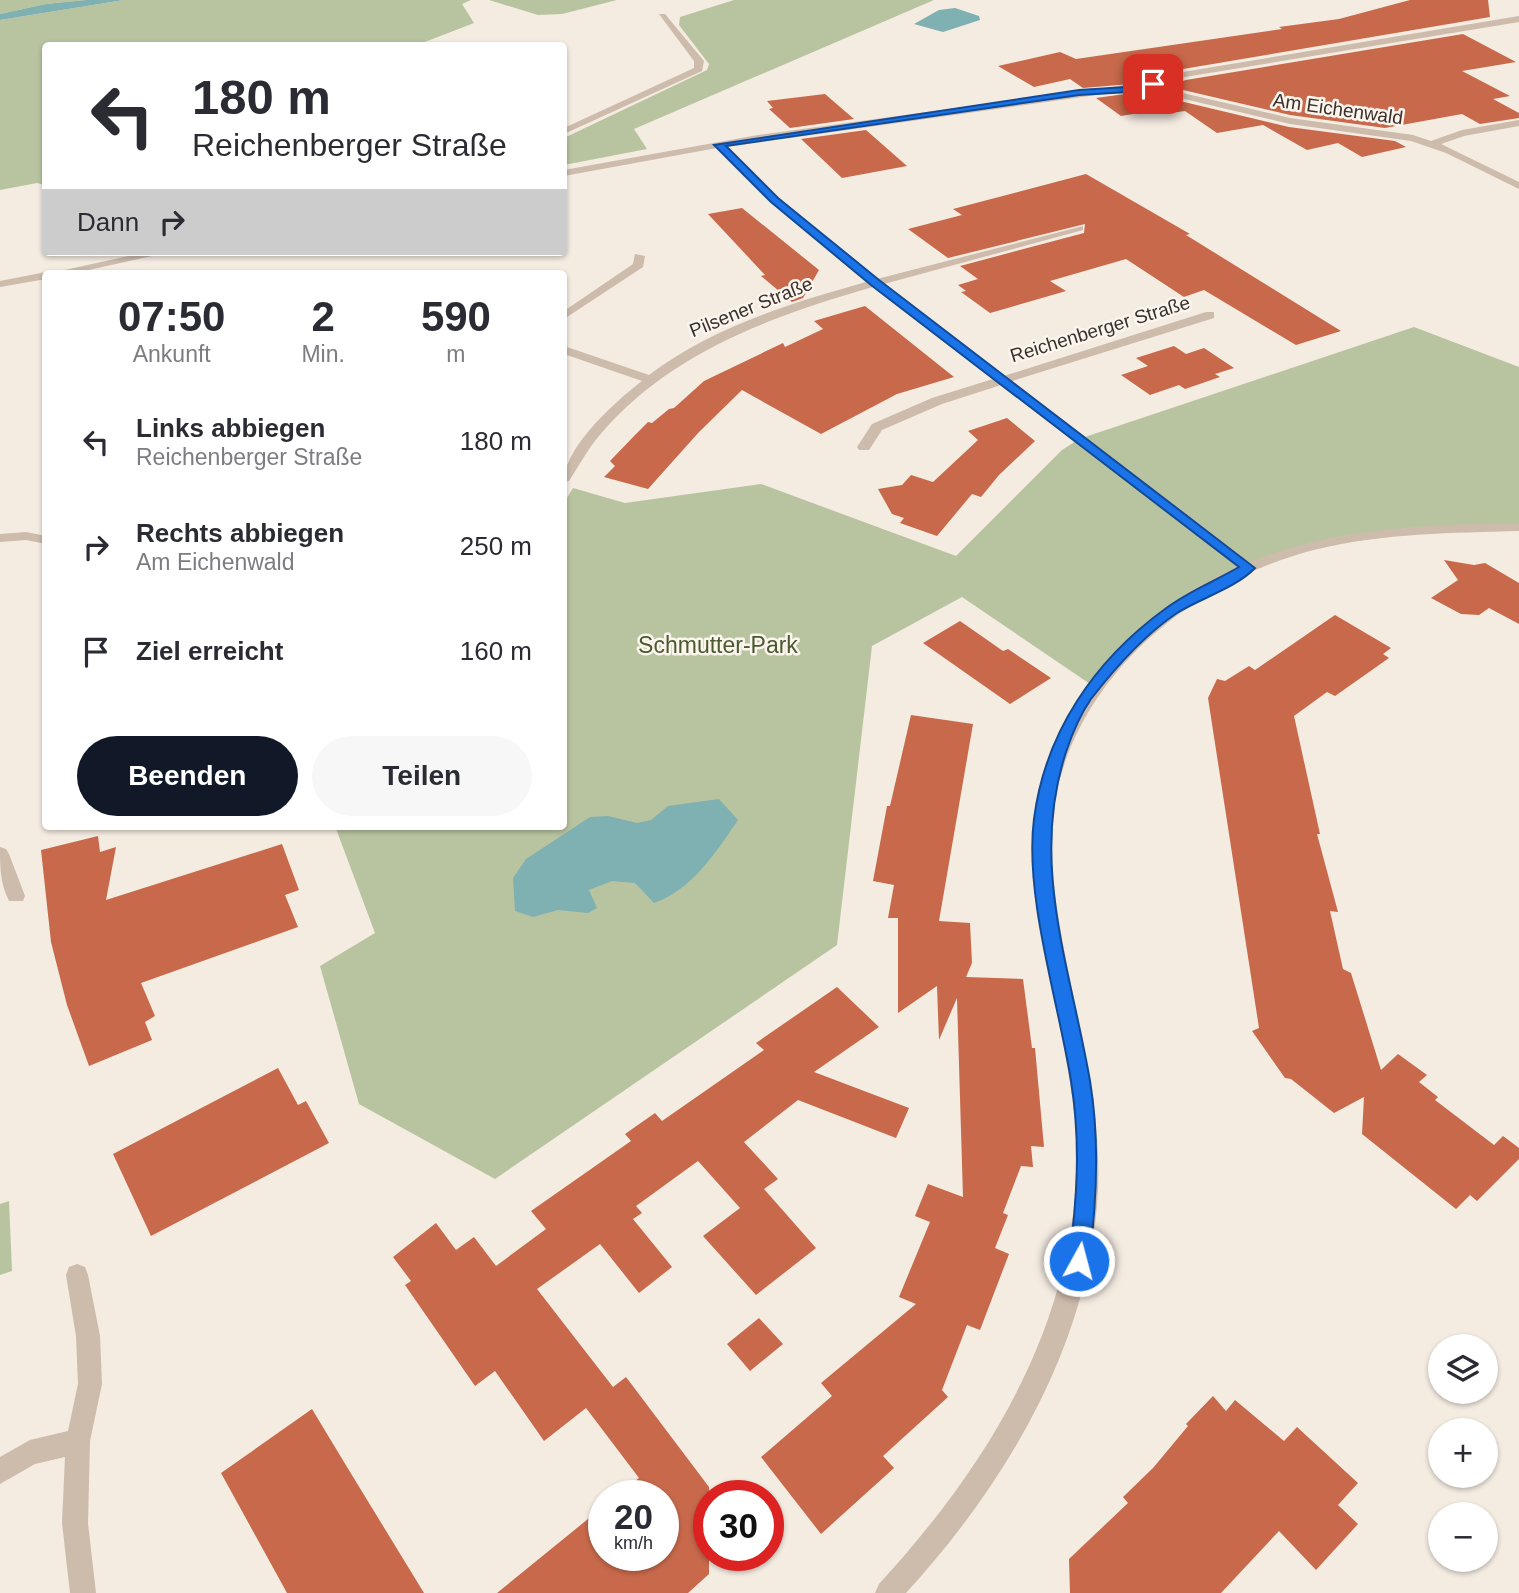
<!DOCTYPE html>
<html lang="de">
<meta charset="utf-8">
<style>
:root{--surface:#fff;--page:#f7f7f7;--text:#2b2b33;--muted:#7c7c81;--accent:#111827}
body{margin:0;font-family:Arial,sans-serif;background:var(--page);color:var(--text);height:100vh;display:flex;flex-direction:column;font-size:26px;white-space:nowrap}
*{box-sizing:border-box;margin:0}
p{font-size:23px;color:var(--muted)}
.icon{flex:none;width:38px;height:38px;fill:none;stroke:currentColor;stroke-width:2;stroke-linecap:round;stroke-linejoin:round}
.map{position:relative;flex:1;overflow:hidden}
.drawer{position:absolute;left:42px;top:270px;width:525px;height:560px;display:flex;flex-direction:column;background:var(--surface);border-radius:7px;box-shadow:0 2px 5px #0004}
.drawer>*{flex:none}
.guide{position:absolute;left:42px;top:42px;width:525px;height:214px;border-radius:7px;box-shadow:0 2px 5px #0004;background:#fff;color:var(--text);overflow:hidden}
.tools{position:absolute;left:1428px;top:1334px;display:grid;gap:14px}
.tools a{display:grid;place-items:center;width:70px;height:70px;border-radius:50%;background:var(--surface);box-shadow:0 2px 5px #0004;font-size:35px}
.speed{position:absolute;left:588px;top:1480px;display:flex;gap:14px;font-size:35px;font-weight:700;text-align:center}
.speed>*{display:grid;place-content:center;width:91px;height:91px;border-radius:50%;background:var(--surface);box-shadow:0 2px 5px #0004;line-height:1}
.speed small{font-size:18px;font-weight:400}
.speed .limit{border:10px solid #d22;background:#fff;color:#111}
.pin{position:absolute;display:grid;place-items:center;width:60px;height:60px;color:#fff;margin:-30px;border-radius:14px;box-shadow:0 4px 10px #0006}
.me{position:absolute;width:77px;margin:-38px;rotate:7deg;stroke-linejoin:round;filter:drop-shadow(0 0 5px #0008)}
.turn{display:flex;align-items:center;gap:24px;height:147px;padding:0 35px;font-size:32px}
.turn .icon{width:91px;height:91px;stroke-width:2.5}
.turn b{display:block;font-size:49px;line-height:60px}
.then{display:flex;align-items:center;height:66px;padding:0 35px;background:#0003;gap:14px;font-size:26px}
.eta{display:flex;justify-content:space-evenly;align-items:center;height:119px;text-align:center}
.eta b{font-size:42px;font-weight:700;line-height:49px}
.action{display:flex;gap:14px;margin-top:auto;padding:14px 35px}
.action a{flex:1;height:80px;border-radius:42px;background:var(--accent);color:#fff;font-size:28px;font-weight:700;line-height:80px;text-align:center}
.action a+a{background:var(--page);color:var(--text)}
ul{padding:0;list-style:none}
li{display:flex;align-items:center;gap:21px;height:105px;padding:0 35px}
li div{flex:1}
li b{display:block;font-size:26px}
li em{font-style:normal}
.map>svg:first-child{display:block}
.green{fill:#b8c4a0}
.water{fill:#7fb0b2}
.building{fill:#c8694b}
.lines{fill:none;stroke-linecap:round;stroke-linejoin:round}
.minor{fill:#cdbbac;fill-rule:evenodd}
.route{fill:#1a73e8;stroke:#114b97;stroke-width:2}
.labels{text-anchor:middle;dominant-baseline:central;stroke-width:5;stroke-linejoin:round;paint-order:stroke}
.far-street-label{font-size:19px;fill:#3b302b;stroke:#fbf5ee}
.park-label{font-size:23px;fill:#4a5a2e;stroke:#fbf5ee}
</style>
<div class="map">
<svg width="1519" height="1593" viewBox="0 0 1519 1593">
<rect width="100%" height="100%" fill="#f4ebe1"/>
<path class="green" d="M 0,0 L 86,0 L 46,4 L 0,14 Z
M 124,0 L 471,0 L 462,4 L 474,23 L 417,45 L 46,46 L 45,185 L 37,183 L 0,190 L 0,20 Z
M 489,0 L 617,0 L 562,14 L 538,15 Z
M 734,0 L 934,0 L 634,129 L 647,149 L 564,165 L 564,138 L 707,70 L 709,64 L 679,25 L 680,17 Z
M 1414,327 L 1519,367 L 1519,527 L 1443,529 L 1307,548 L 1195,595 L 1093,686 L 962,597 L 872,646 L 837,945 L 495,1179 L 359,1104 L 320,966 L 375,933 L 335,826 L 564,826 L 564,503 L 573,488 L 625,503 L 761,484 L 956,556 L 1062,450 L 1079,439 Z
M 9,1201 L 12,1271 L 0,1275 L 0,1204 Z"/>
<path class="water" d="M 86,0 L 124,0 L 0,20 L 0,14 L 46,4 Z
M 955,8 L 979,16 L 980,20 L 943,32 L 914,24 L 939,10 Z
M 719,799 L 738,820 C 716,852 692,890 654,903 L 635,883 L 612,881 L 589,890 L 597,908 L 588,913 L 558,910 L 533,917 L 515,911 L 513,878 L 526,859 L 590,817 L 608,816 L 637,823 L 651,820 L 668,806 Z"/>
<path class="building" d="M 1410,0 L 1488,0 L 1490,17 L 1183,69 L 1142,83 L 1083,88 L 1070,79 L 1034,87 L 998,66 L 1060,52 L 1076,59 L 1282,29 L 1279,27 L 1339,19 Z
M 1463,34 L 1516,62 L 1462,71 L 1510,96 L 1493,99 L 1519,113 L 1519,118 L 1480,124 L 1462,114 L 1385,128 L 1290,115 L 1166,86 L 1186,80 Z
M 825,94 L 854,119 L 790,128 L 769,109 L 773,108 L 767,101 Z
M 1125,94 L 1159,96 L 1289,127 L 1395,141 L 1406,147 L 1362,157 L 1338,143 L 1307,150 L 1263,125 L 1217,133 L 1185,111 L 1163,114 L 1157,110 L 1121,116 L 1096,98 Z
M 866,130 L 907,166 L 842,178 L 801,139 Z
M 1086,174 L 1190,234 L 1186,235 L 1341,331 L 1296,345 L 1204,290 L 1184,297 L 1126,259 L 1050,281 L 1066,291 L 990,313 L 961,292 L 966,291 L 958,285 L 978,279 L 960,266 L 1084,233 L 1085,224 L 948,258 L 908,229 L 962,215 L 953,209 Z
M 742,208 L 819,270 L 803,298 L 792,302 L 761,276 L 765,275 L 708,214 Z
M 865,306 L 954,377 L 897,394 L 821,434 L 742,390 L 699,432 L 648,489 L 604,477 L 615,466 L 610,461 L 636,434 L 648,422 L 652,423 L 669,409 L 674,408 L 704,381 L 783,343 L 785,347 L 823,329 L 814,321 Z
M 1174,346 L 1186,354 L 1204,348 L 1234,368 L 1215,374 L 1220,377 L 1185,389 L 1179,385 L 1150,395 L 1121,375 L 1148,366 L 1136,358 Z
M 1007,418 L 1035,441 L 999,475 L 981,497 L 972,494 L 937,536 L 900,523 L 904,518 L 892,514 L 878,489 L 902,485 L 911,475 L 933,482 L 978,440 L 968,431 Z
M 1444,560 L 1474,565 L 1485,563 L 1519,583 L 1519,624 L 1489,608 L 1479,615 L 1461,614 L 1431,598 L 1458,580 Z
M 1335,615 L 1391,648 L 1383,654 L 1389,658 L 1335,696 L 1327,692 L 1294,716 L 1320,834 L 1317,834 L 1338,912 L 1330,911 L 1343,969 L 1351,973 L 1381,1070 L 1398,1054 L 1427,1075 L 1419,1082 L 1438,1097 L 1435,1100 L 1494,1145 L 1503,1136 L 1519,1148 L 1519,1159 L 1477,1201 L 1470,1195 L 1456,1209 L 1362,1134 L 1364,1097 L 1334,1113 L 1291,1079 L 1285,1078 L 1252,1031 L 1259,1028 L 1208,698 L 1217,679 L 1225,681 L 1249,666 L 1255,670 Z
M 960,621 L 1003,651 L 1008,649 L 1051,678 L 1010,704 L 923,643 Z
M 911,715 L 973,724 L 939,921 L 970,923 L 972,963 L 966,977 L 1023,979 L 1032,1048 L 1035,1048 L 1044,1147 L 1031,1146 L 1033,1167 L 1021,1166 L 1003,1213 L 1008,1215 L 995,1248 L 1009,1254 L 980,1330 L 967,1325 L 942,1390 L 948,1397 L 883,1456 L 894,1468 L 821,1534 L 761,1457 L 832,1396 L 821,1383 L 916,1304 L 899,1297 L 930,1222 L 915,1216 L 928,1184 L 963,1197 L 957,998 L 939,1040 L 937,986 L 898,1013 L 898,918 L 888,918 L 894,885 L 873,881 L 887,806 L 890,806 Z
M 98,836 L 100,852 L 116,847 L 106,900 L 282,844 L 299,890 L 285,895 L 298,927 L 141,983 L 155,1016 L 145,1022 L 152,1040 L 89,1066 L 67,1005 L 51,942 L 41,850 Z
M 837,987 L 879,1027 L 814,1072 L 909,1108 L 896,1138 L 798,1100 L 744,1142 L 778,1179 L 764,1189 L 816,1248 L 756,1295 L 703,1236 L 740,1208 L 698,1161 L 636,1206 L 642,1213 L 633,1219 L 672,1267 L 639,1293 L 600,1244 L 537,1289 L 613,1387 L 626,1377 L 709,1487 L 709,1574 L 688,1593 L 497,1593 L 604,1506 L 604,1556 L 663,1556 L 663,1496 L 615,1496 L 639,1478 L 586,1408 L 544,1441 L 495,1371 L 475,1386 L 405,1285 L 411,1281 L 393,1257 L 436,1223 L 456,1250 L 474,1237 L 496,1266 L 546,1229 L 531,1211 L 631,1141 L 625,1134 L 655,1113 L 662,1121 L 764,1050 L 756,1043 Z
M 278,1068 L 298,1105 L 306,1101 L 329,1143 L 151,1236 L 113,1154 Z
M 759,1318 L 783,1344 L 750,1371 L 727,1344 Z
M 1213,1396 L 1226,1411 L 1235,1400 L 1284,1441 L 1297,1427 L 1358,1483 L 1338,1505 L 1358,1524 L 1316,1570 L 1279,1531 L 1221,1593 L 1070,1593 L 1069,1559 L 1128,1503 L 1123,1497 L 1153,1468 L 1188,1426 L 1186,1424 Z
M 312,1409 L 347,1467 L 424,1593 L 287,1593 L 221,1473 Z"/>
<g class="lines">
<path class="minor" d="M 659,14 L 665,14 L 704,61 L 702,71 L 564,134 L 564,128 L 694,68 L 694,61 Z
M 1519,16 L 1519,22 L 1185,77 L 1157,87 L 1290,118 L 1413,135 L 1431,141 L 1462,130 L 1519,120 L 1519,126 L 1464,136 L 1441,144 L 1519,182 L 1519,189 L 1446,153 L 1411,141 L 1290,124 L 1159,93 L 1125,91 L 726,147 L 779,198 L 877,279 L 1083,226 L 1083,230 L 884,284 L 1004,376 L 1206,312 L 1214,312 L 1214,318 L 1012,381 L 1250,562 C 1337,527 1427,525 1519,523 L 1519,531 C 1452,533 1384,533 1318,549 C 1176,583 1040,707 1052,863 C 1060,977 1107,1089 1097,1205 C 1085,1352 1003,1487 906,1593 L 875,1593 L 879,1584 C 977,1477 1057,1354 1074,1207 C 1097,1019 961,860 1092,681 C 1128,632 1182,590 1238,567 L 1001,385 L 942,404 L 882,430 L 869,450 L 859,450 L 857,447 L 872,424 L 932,398 L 993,379 L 873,287 C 772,316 668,353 599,436 C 587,450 579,466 569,481 L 564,482 C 564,447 615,402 642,381 L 564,354 L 564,346 L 649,375 C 712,327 791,303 866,282 L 771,202 L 717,148 L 564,176 L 564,170 L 758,135 L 1125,85 L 1142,86 L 1183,72 Z
M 147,252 L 170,252 L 75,273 L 51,273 Z
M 635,254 L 645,256 L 643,267 L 564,319 L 564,311 L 633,264 Z
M 46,272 L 50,273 L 46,273 L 46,279 L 0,287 L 0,281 Z
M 26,532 L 46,536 L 46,544 L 26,540 L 0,542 L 0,534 Z
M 0,847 L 6,849 L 9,854 L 25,896 L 23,901 L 9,901 C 0,883 0,867 0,847 Z
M 77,1264 L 85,1267 L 88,1275 L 100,1336 L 102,1384 L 90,1441 L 88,1523 L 96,1593 L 70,1593 L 62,1523 L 65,1457 L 35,1464 L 0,1484 L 0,1457 L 30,1440 L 68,1431 L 78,1384 L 76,1336 L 66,1275 L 69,1267 Z"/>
</g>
<path class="route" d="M 1153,81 L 1156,85 L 1145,91 L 1079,95 L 726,146 L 778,198 L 879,280 L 1255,568 C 1236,588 1201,598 1177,613 C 1144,635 1115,668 1091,699 C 1080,715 1072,734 1066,752 C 1029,864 1071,970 1090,1081 C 1100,1141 1097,1201 1089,1261 L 1086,1268 L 1079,1271 L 1072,1268 L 1069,1261 C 1077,1201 1081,1142 1071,1081 C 1059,1004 1024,896 1034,819 C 1045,732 1095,660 1165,609 C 1187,592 1215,581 1239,567 L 871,285 L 771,202 L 714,145 L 1079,90 L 1143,86 Z"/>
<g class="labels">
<g class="far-street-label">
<text transform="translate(1338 109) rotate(8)">Am Eichenwald</text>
<text transform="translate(751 307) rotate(-22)">Pilsener Straße</text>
<text transform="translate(1100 329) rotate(-17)">Reichenberger Straße</text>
</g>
<g class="park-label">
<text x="718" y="645">Schmutter-Park</text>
</g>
</g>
</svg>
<div class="tools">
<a><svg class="icon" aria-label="layers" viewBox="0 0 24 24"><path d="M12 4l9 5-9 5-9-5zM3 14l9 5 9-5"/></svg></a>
<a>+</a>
<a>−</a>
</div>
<div class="speed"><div>20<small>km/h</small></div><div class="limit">30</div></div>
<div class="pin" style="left:1153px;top:84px;background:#d93025"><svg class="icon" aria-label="arrive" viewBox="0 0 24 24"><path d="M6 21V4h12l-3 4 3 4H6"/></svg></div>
<svg class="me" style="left:1079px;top:1261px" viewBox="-20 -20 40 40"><circle r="17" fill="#1a73e8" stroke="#fff" stroke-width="3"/><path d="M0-11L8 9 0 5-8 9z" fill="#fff"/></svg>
<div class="guide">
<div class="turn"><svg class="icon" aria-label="left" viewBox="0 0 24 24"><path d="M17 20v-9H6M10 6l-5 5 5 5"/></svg><div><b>180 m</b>Reichenberger Straße</div></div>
<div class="then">Dann<svg class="icon" aria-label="right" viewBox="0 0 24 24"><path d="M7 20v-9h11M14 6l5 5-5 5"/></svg></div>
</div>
<section class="drawer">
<div class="eta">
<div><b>07:50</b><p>Ankunft</p></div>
<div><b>2</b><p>Min.</p></div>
<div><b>590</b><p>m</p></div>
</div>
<ul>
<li><svg class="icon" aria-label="left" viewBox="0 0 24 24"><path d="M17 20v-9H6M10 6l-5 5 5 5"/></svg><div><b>Links abbiegen</b><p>Reichenberger Straße</p></div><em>180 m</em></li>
<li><svg class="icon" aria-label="right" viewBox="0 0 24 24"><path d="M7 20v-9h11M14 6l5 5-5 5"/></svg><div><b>Rechts abbiegen</b><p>Am Eichenwald</p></div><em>250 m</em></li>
<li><svg class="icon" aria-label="arrive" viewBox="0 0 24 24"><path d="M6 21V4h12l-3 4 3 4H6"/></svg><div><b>Ziel erreicht</b></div><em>160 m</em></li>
</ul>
<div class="action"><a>Beenden</a><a>Teilen</a></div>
</section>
</div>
